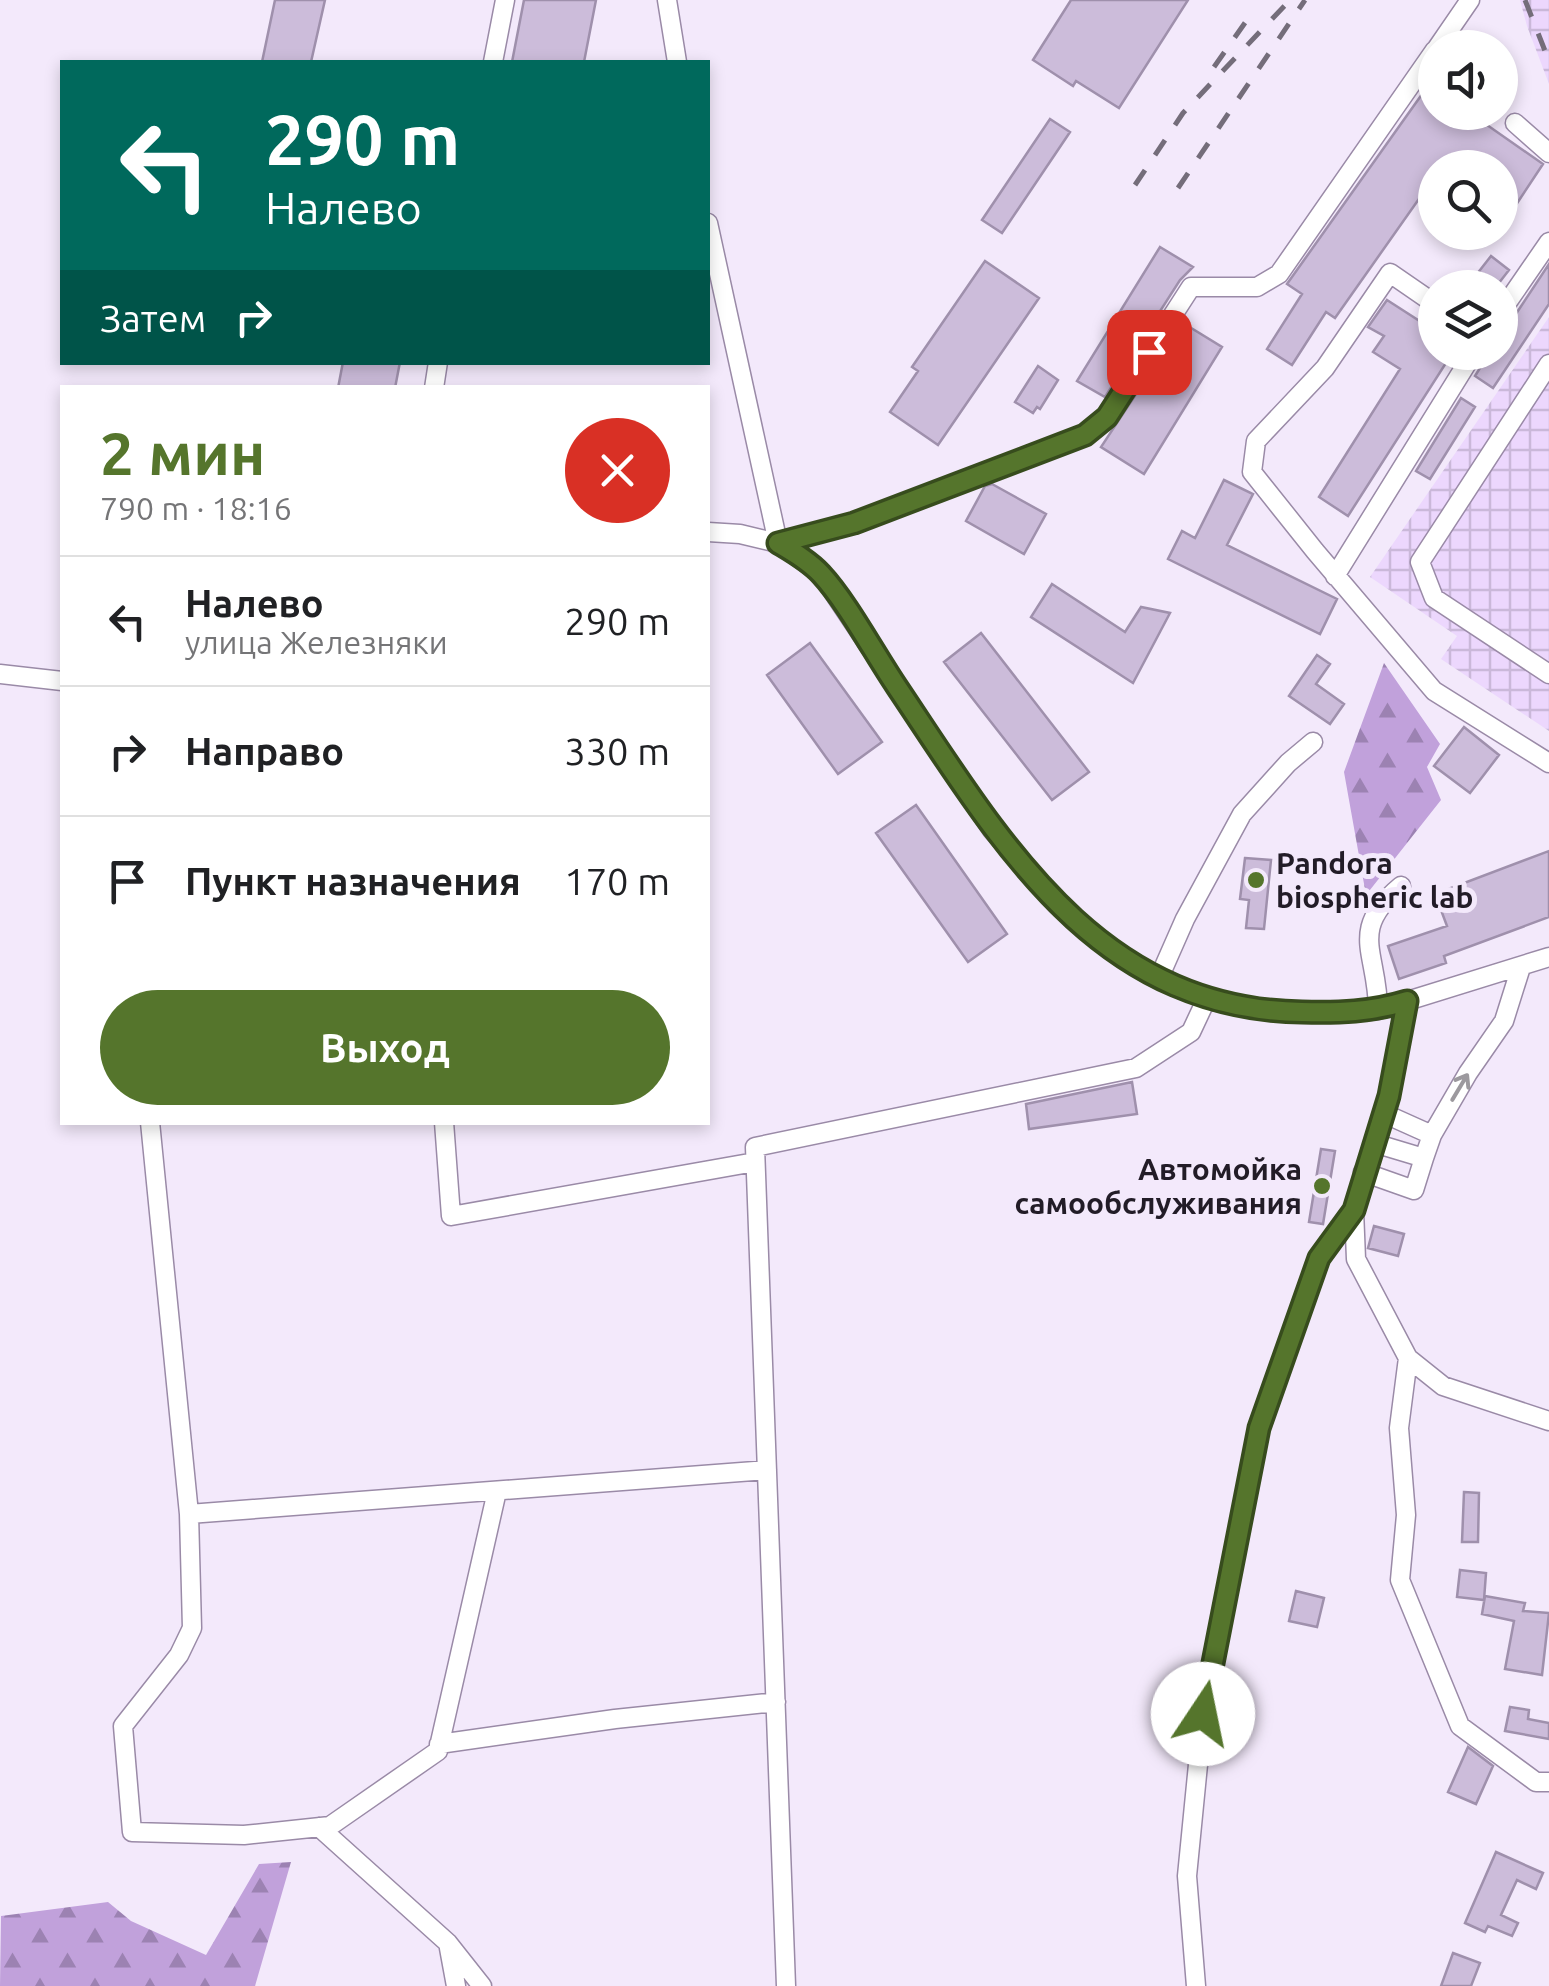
<!DOCTYPE html>
<html lang="ru">
<meta charset="utf-8">
<style>
:root{--surface:#fff;--page:#f6f6f6;--text:#202124;--muted:#757577;--line:#e0e0e0;--accent:#55752c}
body{margin:0;font-family:Ubuntu,sans-serif;background:var(--page);color:var(--text);height:100vh;display:flex;flex-direction:column;font-size:38px;white-space:nowrap}
*{box-sizing:border-box;margin:0}
p{font-size:32px;color:var(--muted)}
.icon{flex:none;width:55px;height:55px;fill:none;stroke:currentColor;stroke-width:2;stroke-linecap:round;stroke-linejoin:round}
.map{position:relative;flex:1;overflow:hidden}
.drawer{position:absolute;left:60px;top:385px;width:650px;height:740px;display:flex;flex-direction:column;background:var(--surface);border-radius:0px;box-shadow:0 5px 15px #0003}
.drawer>*{flex:none}
.hud{position:absolute;left:60px;top:60px;width:650px;height:305px;border-radius:0px;box-shadow:0 5px 15px #0003;background:#00695c;color:#fff;overflow:hidden}
.controls{position:absolute;left:1418px;top:30px;display:grid;gap:20px}
.controls a{display:grid;place-items:center;width:100px;height:100px;border-radius:50%;background:var(--surface);box-shadow:0 5px 15px #0003;font-size:50px}
.pin{position:absolute;display:grid;place-items:center;width:85px;height:85px;color:#fff;margin:-42px;border-radius:20px;box-shadow:0 5px 15px #0006}
.me{position:absolute;width:110px;margin:-55px;rotate:11deg;stroke-linejoin:round;filter:drop-shadow(0 0 8px #0008)}
.turn{display:flex;align-items:center;gap:35px;height:210px;padding:0 40px;font-size:45px}
.turn .icon{width:130px;height:130px;stroke-width:2.5}
.turn b{display:block;font-size:70px;line-height:85px}
.then{display:flex;align-items:center;height:95px;padding:0 40px;background:#0003;gap:20px;font-size:38px}
.round{display:grid;place-items:center;flex:none;width:105px;height:105px;border-radius:52px;background:var(--page)}
.headline{display:flex;align-items:center;justify-content:space-between;height:170px;padding:0 40px}
h1{font-size:60px;font-weight:700;line-height:75px;color:var(--accent)}
.action{display:flex;gap:20px;margin-top:auto;padding:20px 40px}
.action a{flex:1;height:115px;border-radius:60px;background:var(--accent);color:#fff;font-size:40px;font-weight:700;line-height:115px;text-align:center}
ul{padding:0;list-style:none}
li{display:flex;align-items:center;gap:30px;height:130px;padding:0 40px;border-top:2px solid var(--line)}
li div{flex:1}
li b{display:block;font-size:38px}
li em{font-style:normal}
.map>svg:first-child{display:block}
.industrial{fill:url(#industrial-grid)}
.forest{fill:url(#forest-firs)}
.building{fill:#ccbcda;stroke:#9f90ac;stroke-width:2.5}
.lines{fill:none;stroke-linecap:round;stroke-linejoin:round}
.minor-casing{stroke:#9a8aa7;stroke-width:21}
.minor{stroke:#fff;stroke-width:18}
.rail{stroke:#746d7a;stroke-width:5;stroke-dasharray:18 18;stroke-linecap:butt}
.oneway{stroke:#9c999e}
.route-casing{stroke:#374c1d;stroke-width:25}
.route{stroke:#55752c;stroke-width:18}
.poi-dot{fill:#55752c;stroke:#f3e9fb;stroke-width:4}
.labels{text-anchor:middle;dominant-baseline:central;stroke-width:10;stroke-linejoin:round;paint-order:stroke}
.poi-label{font-size:30px;font-weight:bold;fill:#221c27;stroke:#f3e9fb;text-anchor:start}
</style>
<div class="map">
<svg width="1549" height="1986" viewBox="0 0 1549 1986">
<defs>
<pattern id="industrial-grid" width="8" height="8" patternUnits="userSpaceOnUse" patternTransform="scale(2.5)"><rect width="8" height="8" fill="#ecd7fd"/><path d="M0 4h8M4 0v8" fill="none" stroke="#cab8d9"/></pattern>
<pattern id="forest-firs" width="22" height="20" patternUnits="userSpaceOnUse" patternTransform="scale(2.5)"><rect width="22" height="20" fill="#c1a1db"/><path d="M5 1l3.5 6h-7zM16 11l3.5 6h-7z" fill="#9c82b2"/></pattern>
</defs>
<rect width="100%" height="100%" fill="#f3e9fb"/>
<path class="industrial" d="M 1520,0 L 1549,0 L 1549,84 L 1527,26 Z
M 1549,317 L 1549,731 L 1441,659 L 1457,636 L 1370,577 Z"/>
<path class="forest" d="M 1384,663 L 1440,744 L 1427,767 L 1441,800 L 1366,895 L 1344,772 Z
M 291,1862 L 255,1986 L 0,1986 L 1,1916 L 108,1902 L 131,1921 L 206,1955 L 259,1864 Z"/>
<path class="building" d="M 275,0 L 325,0 L 311,62 L 262,62 Z
M 524,0 L 596,0 L 584,62 L 512,62 Z
M 1071,0 L 1188,0 L 1119,108 L 1076,81 L 1073,86 L 1033,60 Z
M 1435,76 L 1435,112 L 1481,112 L 1477,118 L 1543,164 L 1500,229 L 1500,168 L 1435,168 L 1435,205 L 1421,196 L 1335,318 L 1326,312 L 1292,365 L 1267,349 L 1302,294 L 1287,284 Z
M 1050,119 L 1070,132 L 1002,233 L 982,220 Z
M 1160,247 L 1193,267 L 1180,280 L 1105,397 L 1077,381 Z
M 1491,256 L 1509,270 L 1495,288 L 1466,288 Z
M 985,261 L 1039,298 L 938,445 L 890,412 L 918,371 L 912,367 Z
M 1549,264 L 1549,304 L 1493,388 L 1475,376 L 1490,352 L 1500,352 L 1500,338 Z
M 1387,300 L 1435,331 L 1435,352 L 1453,352 L 1348,516 L 1319,497 L 1400,369 L 1373,352 L 1384,336 L 1368,327 Z
M 1183,323 L 1222,347 L 1144,474 L 1101,447 Z
M 343,362 L 400,362 L 395,388 L 338,388 Z
M 1038,366 L 1058,380 L 1040,409 L 1037,407 L 1033,413 L 1015,402 Z
M 1461,398 L 1475,407 L 1430,479 L 1416,471 Z
M 1224,480 L 1253,494 L 1227,545 L 1337,599 L 1320,634 L 1168,559 L 1182,531 L 1195,538 Z
M 992,484 L 1046,514 L 1024,554 L 966,521 L 985,486 Z
M 1052,584 L 1125,632 L 1141,607 L 1170,613 L 1133,683 L 1031,617 Z
M 981,633 L 1089,772 L 1052,800 L 944,662 Z
M 810,643 L 882,742 L 838,774 L 767,675 Z
M 1317,655 L 1330,664 L 1316,684 L 1344,704 L 1330,724 L 1289,696 Z
M 1464,727 L 1499,755 L 1470,793 L 1434,766 Z
M 916,805 L 1007,934 L 968,962 L 876,833 Z
M 1549,851 L 1549,917 L 1444,956 L 1446,963 L 1399,979 L 1388,946 L 1447,926 L 1435,894 Z
M 1245,858 L 1271,860 L 1264,929 L 1246,928 L 1249,900 L 1240,899 Z
M 1132,1082 L 1137,1114 L 1029,1129 L 1026,1104 Z
M 1321,1149 L 1335,1151 L 1323,1224 L 1309,1222 Z
M 1374,1226 L 1404,1234 L 1398,1256 L 1368,1248 Z
M 1464,1492 L 1479,1493 L 1478,1542 L 1462,1542 Z
M 1460,1570 L 1486,1573 L 1484,1600 L 1457,1597 Z
M 1296,1591 L 1324,1598 L 1317,1627 L 1289,1621 Z
M 1485,1596 L 1525,1603 L 1523,1611 L 1549,1613 L 1542,1675 L 1505,1669 L 1514,1621 L 1482,1614 Z
M 1510,1707 L 1529,1710 L 1528,1719 L 1549,1723 L 1549,1739 L 1505,1731 Z
M 1468,1747 L 1493,1766 L 1476,1804 L 1448,1792 Z
M 1496,1852 L 1543,1873 L 1536,1889 L 1517,1880 L 1501,1915 L 1518,1923 L 1512,1936 L 1488,1926 L 1485,1932 L 1465,1923 Z
M 1453,1953 L 1480,1963 L 1471,1986 L 1441,1986 Z"/>
<g class="lines">
<g class="minor-casing">
<path id="minor" d="M 667,0 L 677,62
M 1437,48 L 1470,0
M 493,62 L 505,0
M 1515,123 L 1549,153
M 708,223 L 778,543 L 854,523 L 1085,435 L 1107,417 L 1191,287 L 1257,287 L 1279,274 L 1435,50
M 1435,304 L 1390,273 L 1325,368 L 1256,441 L 1252,472 L 1315,551 L 1434,691 L 1549,763
M 1500,313 L 1549,242
M 1549,364 L 1420,562 L 1434,598 L 1549,674
M 434,388 L 438,362
M 708,532 L 740,534 L 778,543 L 821,574 L 992,830 L 1056,904 L 1131,964 L 1206,1000 L 1277,1012 L 1346,1013 L 1378,1010 L 1549,957
M 1335,576 L 1474,352
M 0,674 L 62,681
M 1159,978 L 1185,919 L 1242,814 L 1288,763 L 1313,742
M 1407,1001 L 1389,1095 L 1354,1210 L 1356,1259 L 1408,1358 L 1443,1386 L 1549,1421
M 1378,1010 C 1378,952 1347,931 1401,886
M 1383,1113 L 1432,1135
M 150,1122 L 189,1514 L 767,1470
M 444,1122 L 451,1216 L 755,1162
M 1374,1143 L 1424,1158 L 1432,1135 L 1468,1073 L 1504,1021 L 1521,967
M 1363,1172 L 1414,1190 L 1424,1158
M 1408,1358 L 1399,1428 L 1406,1515 L 1400,1580 L 1460,1726 L 1536,1782 L 1549,1782
M 189,1514 L 192,1628 L 179,1655 L 123,1726 L 132,1832 L 244,1835 L 330,1826 L 438,1751 L 497,1491
M 439,1744 L 615,1719 L 776,1702
M 319,1827 L 448,1943 L 482,1986
M 449,1948 L 456,1986
M 786,1986 L 755,1147 L 1136,1068 L 1191,1032 L 1206,1000
M 1196,1986 L 1187,1876 L 1203,1714 L 1259,1428 L 1319,1258 L 1354,1210"/>
</g>
<use href="#minor" class="minor"/>
<path class="rail" d="M 1525,0 L 1549,61
M 1214,67 L 1247,20
M 1135,185 L 1183,113 L 1290,0
M 1178,188 L 1305,0"/>
</g>
<defs><path id="oneway-shaft" d="M-6 0H5M1.5-3L5.5 0L1.5 3" fill="none" stroke-width="1.6" stroke-linecap="round" stroke-linejoin="round" transform="scale(2.5)"/></defs>
<use class="oneway" href="#oneway-shaft" transform="translate(1460 1087) rotate(-59)"/>
<g class="lines">
<g class="route-casing">
<path id="route" d="M 1149,352 L 1107,417 L 1085,435 L 854,523 L 778,543 C 793,552 809,561 821,574 C 847,602 874,653 897,687 C 999,839 1095,1009 1302,1012 C 1339,1013 1371,1012 1407,1001 L 1389,1096 L 1354,1210 L 1319,1258 L 1259,1428 L 1203,1714"/>
</g>
<use href="#route" class="route"/>
</g>
<g class="poi-dot">
<circle cx="1256" cy="880" r="10"/>
<circle cx="1322" cy="1186" r="10"/>
</g>
<g class="labels">
<g class="poi-label">
<text x="1276" y="863">Pandora<tspan x="1276" dy="34">biospheric lab</tspan></text>
<text x="1302" y="1169" text-anchor="end">Автомойка<tspan x="1302" dy="34">самообслуживания</tspan></text>
</g>
</g>
</svg>
<div class="controls">
<a><svg class="icon" aria-label="sound" viewBox="0 0 24 24"><path d="M4 9h4l5-4v14l-5-4H4zM17 9q2 3 0 6"/></svg></a>
<a><svg class="icon" aria-label="search" viewBox="0 0 24 24"><circle cx="10" cy="10" r="6"/><path d="M15 15l6 6"/></svg></a>
<a><svg class="icon" aria-label="layers" viewBox="0 0 24 24"><path d="M12 4l9 5-9 5-9-5zM3 14l9 5 9-5"/></svg></a>
</div>
<div class="pin" style="left:1149px;top:352px;background:#d93025"><svg class="icon" aria-label="arrive" viewBox="0 0 24 24"><path d="M6 21V4h12l-3 4 3 4H6"/></svg></div>
<svg class="me" style="left:1203px;top:1714px" viewBox="-20 -20 40 40"><circle r="19" fill="#fff"/><path d="M0-13L10 11 0 6-10 11z" fill="#55752c"/></svg>
<div class="hud">
<div class="turn"><svg class="icon" aria-label="left" viewBox="0 0 24 24"><path d="M17 20v-9H6M10 6l-5 5 5 5"/></svg><div><b>290 m</b>Налево</div></div>
<div class="then">Затем<svg class="icon" aria-label="right" viewBox="0 0 24 24"><path d="M7 20v-9h11M14 6l5 5-5 5"/></svg></div>
</div>
<section class="drawer">
<div class="headline"><div><h1>2 мин</h1><p>790 m · 18:16</p></div><a class="round" style="background:#d93025;color:#fff"><svg class="icon" aria-label="close" viewBox="0 0 24 24"><path d="M6 6l12 12M18 6L6 18"/></svg></a></div>
<ul>
<li><svg class="icon" aria-label="left" viewBox="0 0 24 24"><path d="M17 20v-9H6M10 6l-5 5 5 5"/></svg><div><b>Налево</b><p>улица Железняки</p></div><em>290 m</em></li>
<li><svg class="icon" aria-label="right" viewBox="0 0 24 24"><path d="M7 20v-9h11M14 6l5 5-5 5"/></svg><div><b>Направо</b></div><em>330 m</em></li>
<li><svg class="icon" aria-label="arrive" viewBox="0 0 24 24"><path d="M6 21V4h12l-3 4 3 4H6"/></svg><div><b>Пункт назначения</b></div><em>170 m</em></li>
</ul>
<div class="action"><a>Выход</a></div>
</section>
</div>
